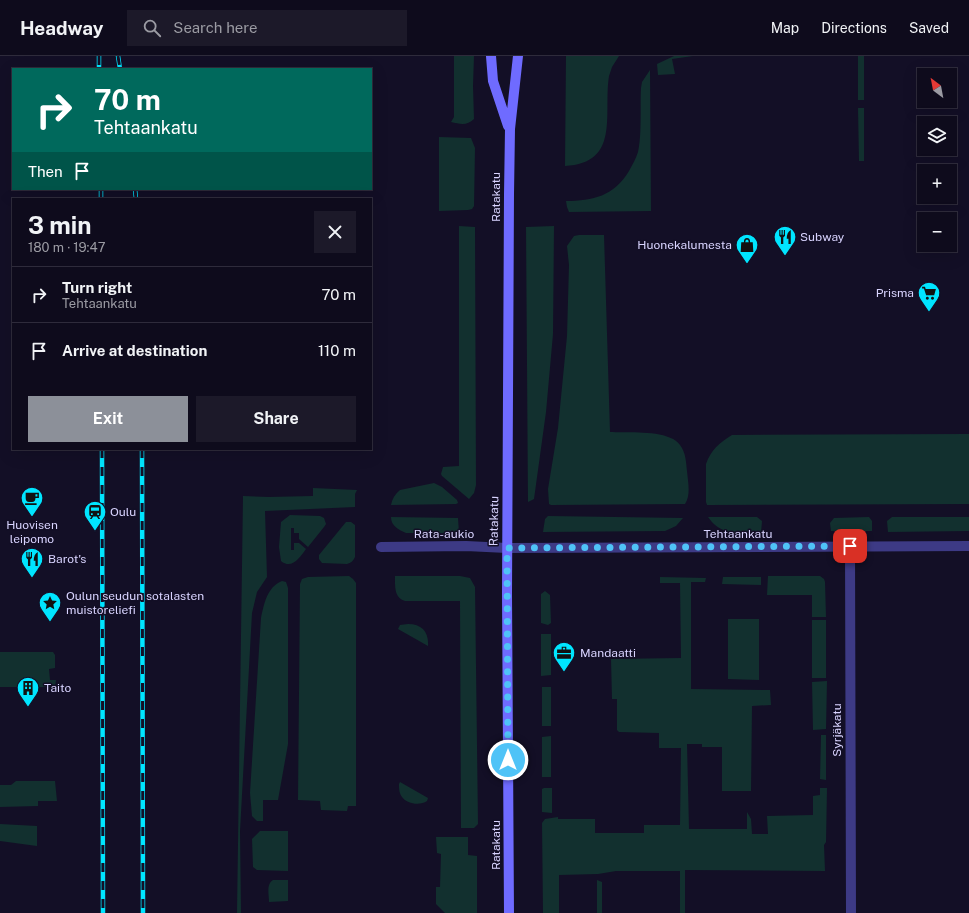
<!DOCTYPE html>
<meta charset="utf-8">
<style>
:root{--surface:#0e0b1c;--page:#1c1929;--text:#f1f3f6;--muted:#9b9ba3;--line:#2e2b3b;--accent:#8c9099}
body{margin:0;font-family:"Public Sans",sans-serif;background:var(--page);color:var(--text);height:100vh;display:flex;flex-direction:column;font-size:15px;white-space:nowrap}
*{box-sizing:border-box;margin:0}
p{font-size:13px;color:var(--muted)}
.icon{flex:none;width:22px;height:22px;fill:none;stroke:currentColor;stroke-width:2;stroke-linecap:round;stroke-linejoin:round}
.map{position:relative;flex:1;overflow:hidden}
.sheet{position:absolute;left:12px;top:142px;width:360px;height:252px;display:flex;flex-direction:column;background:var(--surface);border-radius:0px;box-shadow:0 4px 16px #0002,0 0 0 1px var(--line)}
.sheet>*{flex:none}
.top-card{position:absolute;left:12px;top:12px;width:360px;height:122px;border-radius:0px;box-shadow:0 4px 16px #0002,0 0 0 1px var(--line);background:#00695c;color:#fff;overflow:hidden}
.needle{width:26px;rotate:328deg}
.tools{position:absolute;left:917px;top:12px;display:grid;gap:8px}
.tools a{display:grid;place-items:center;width:40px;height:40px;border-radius:0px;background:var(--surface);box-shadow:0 4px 16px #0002,0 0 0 1px var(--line);font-size:20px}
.pin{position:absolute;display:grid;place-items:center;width:34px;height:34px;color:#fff;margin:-17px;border-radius:8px;box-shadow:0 2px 6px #0006}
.me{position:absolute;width:44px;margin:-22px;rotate:0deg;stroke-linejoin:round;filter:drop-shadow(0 0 3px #0008)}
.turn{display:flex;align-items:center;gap:14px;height:84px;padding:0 16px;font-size:18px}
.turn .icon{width:52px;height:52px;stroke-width:2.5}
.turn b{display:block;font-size:28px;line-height:34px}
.then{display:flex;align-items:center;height:38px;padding:0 16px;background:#0003;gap:8px;font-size:15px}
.round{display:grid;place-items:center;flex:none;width:42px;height:42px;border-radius:0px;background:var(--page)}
.overview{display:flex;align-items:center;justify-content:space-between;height:68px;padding:0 16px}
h1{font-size:24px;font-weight:700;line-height:30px}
.cta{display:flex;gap:8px;margin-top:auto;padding:8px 16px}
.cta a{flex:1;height:46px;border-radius:0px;background:var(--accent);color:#fff;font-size:16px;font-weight:700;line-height:46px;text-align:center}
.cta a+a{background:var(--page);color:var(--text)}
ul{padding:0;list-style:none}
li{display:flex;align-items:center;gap:12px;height:56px;padding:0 16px;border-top:1px solid var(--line)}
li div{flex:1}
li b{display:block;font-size:15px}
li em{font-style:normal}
header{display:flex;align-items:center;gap:24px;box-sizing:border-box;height:56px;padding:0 20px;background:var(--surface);border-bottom:1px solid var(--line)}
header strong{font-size:19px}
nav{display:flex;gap:22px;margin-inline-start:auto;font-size:14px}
.search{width:280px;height:36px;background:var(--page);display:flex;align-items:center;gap:10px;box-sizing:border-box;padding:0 14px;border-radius:0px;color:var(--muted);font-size:15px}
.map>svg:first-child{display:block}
.green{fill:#12302f}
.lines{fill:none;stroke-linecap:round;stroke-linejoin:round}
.street{stroke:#3d3a85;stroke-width:10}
.secondary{stroke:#6f6bff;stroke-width:10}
.rail-casing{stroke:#00e5ff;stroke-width:4.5}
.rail{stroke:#130f26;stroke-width:3;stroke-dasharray:9;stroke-linecap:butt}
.route{stroke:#4fc3f7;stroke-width:7;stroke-dasharray:0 12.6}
.labels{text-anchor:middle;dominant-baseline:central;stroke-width:3;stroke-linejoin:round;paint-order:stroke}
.street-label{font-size:12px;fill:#d9d4ff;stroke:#130f26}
.poi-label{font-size:12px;fill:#d9d4ff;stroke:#130f26;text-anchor:start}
</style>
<header>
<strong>Headway</strong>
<div class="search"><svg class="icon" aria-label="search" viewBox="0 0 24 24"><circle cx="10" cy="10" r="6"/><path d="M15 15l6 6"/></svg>Search here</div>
<nav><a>Map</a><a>Directions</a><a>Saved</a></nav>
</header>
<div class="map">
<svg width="969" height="857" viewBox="0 0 969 857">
<rect width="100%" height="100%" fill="#130f26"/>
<path class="green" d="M 454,0 L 474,0 L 473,30 L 474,63 C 467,70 460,68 451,66 L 454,61 Z
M 566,0 L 619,0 L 612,11 L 609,20 C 603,58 621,107 565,110 Z
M 674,0 L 693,0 L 672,3 L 675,18 L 658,19 L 657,8 Z
M 858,0 L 864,0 L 864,44 L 858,44 Z
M 650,14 L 651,155 L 569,156 L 567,151 L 566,145 C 593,145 614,140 629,115 C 632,109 636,103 638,96 C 642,79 640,50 641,32 L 642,26 Z
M 858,52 L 864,52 L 864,105 L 859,105 Z
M 439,81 L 471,82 L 475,92 L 474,150 L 472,153 L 468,154 L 439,155 Z
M 459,170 L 475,171 L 476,429 L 474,437 L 469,443 L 442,420 L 441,418 L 443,411 L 459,410 Z
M 554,170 L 553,278 L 546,356 L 534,443 L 528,446 L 526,171 Z
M 579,179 L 604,179 L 610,376 C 627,377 669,373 680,389 C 686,397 686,406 687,415 C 688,426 691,439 685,448 L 551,449 L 549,448 L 548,433 L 558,372 L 567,280 L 569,209 L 567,190 L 574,180 Z
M 969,378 L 969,448 L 707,449 L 706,446 L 706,408 C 711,394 719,387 732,379 Z
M 434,427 L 442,431 L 457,444 L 458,447 L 456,448 L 391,449 C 392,443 395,438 400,434 Z
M 313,432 L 357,434 L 355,438 L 355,451 L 265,455 L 267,521 L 257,536 L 252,557 L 240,775 L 241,857 L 237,857 L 243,440 L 269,441 L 313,440 Z
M 290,459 L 320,460 L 324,462 L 326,468 L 324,471 L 308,491 L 299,483 L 299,477 L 294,477 L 294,472 L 291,472 L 291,494 L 294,494 L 294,487 L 299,487 L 306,493 C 300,501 292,514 281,505 L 279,491 L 281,466 Z
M 548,460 L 683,462 L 676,470 L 665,475 L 543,476 L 545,463 Z
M 391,461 L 458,462 L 459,477 L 406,477 C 399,474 391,470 391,461 Z
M 708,461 L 757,461 L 762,465 L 761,477 C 739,476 722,481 708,461 Z
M 869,461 L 872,465 L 872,475 L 831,475 L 830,467 L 834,462 Z
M 892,461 L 969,461 L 969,475 L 888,476 L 887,465 Z
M 346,466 L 351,466 L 355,469 L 355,501 C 353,505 351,507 347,508 L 322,507 L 319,503 L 319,499 Z
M 349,520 L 353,523 L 356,527 L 356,750 L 348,750 L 347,755 L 321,754 L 320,745 L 298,744 L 300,528 L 302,523 L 308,521 Z
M 395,520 L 460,520 L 470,522 L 475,531 L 478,768 L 474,772 L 461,772 L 460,545 L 405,545 C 394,542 395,530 395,520 Z
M 768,520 L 820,520 L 824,523 L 825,526 L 826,561 L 812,561 L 812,539 L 767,539 Z
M 660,521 L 706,522 L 705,526 L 691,526 L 691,633 L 770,634 L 771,649 L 752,650 L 751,735 L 722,735 L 722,691 L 702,691 L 702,688 L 687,688 L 689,773 L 747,773 L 747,756 L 751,763 L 752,778 L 768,778 L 767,760 L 813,759 L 813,740 L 820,739 L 820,732 L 827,732 L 826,786 L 824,789 L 825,815 L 685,814 L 685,857 L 680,857 L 680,815 L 616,815 L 598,818 L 559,819 L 559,857 L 543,857 L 542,767 L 545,763 L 558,761 L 558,763 L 595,763 L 595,777 L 644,777 L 644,769 L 680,769 L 681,692 L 659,692 L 659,677 L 619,676 L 617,674 L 617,643 L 612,643 L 611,603 L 681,602 L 680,527 L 660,527 Z
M 723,521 L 761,521 L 761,529 L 722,528 Z
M 282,525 L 286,526 L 288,532 L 288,688 L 278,744 L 263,744 L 263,765 L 257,765 L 252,760 L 250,737 L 261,562 C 264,548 267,531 282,525 Z
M 545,535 L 550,539 L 551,567 L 548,569 L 541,567 L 541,538 Z
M 728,563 L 759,563 L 759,624 L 728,623 Z
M 812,564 L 826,564 L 826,622 L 812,622 Z
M 408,568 C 422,568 429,576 428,590 L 398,573 L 400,569 Z
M 541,578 L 551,578 L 551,619 L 541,620 Z
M 0,596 L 53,596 L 55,599 L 55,612 L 49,613 L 50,624 L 56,624 L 55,631 L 0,631 Z
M 827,625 L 826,673 L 813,674 L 812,626 Z
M 542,631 L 551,631 L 551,670 L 542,670 Z
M 821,679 L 826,679 L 826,724 L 820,723 Z
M 551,680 L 551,721 L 542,721 L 542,681 Z
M 16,725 L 55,725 L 57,745 L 38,745 L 38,750 L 0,751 L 0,729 L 11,729 Z
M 400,726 L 428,742 L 427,745 C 420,750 407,748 402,741 C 399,737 399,732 399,728 Z
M 544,732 L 552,732 L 552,757 L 542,756 L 542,733 Z
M 0,768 L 37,770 L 37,790 L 0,785 Z
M 260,775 L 288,775 L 288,815 L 257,814 L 253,811 L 252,783 Z
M 436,781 L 468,781 L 468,799 L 477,800 L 477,857 L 445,857 L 436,848 L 436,831 L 440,831 L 441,798 L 437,797 Z
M 273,824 L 288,824 L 288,845 L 269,846 C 269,839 266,828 273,824 Z
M 597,824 L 602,826 L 602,857 L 597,857 Z"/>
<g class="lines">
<path class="street" d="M 850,490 L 851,857
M 381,491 L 466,490 L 507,492 L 969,490"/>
<path class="secondary" d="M 491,0 L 493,25 L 508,70
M 509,857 L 507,538 L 509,138 L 510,73 L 518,0"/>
<g class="rail-casing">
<path id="rail" d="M 99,0 L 99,13
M 118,0 L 120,13
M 101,133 L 101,143
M 135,133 L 136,143
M 102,393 L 103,857
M 142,393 L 143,857"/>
</g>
<use href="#rail" class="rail"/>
</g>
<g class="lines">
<path class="route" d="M 508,704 L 507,492 L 850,490"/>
</g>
<defs>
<g id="restaurant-pin" transform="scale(1.15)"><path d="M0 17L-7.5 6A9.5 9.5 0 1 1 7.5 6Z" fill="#00e5ff" stroke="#130f26"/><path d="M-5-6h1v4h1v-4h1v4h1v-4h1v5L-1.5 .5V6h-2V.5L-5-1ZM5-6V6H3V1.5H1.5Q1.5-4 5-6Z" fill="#111"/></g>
<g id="shop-pin" transform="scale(1.15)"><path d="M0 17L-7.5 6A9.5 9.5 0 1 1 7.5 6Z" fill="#00e5ff" stroke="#130f26"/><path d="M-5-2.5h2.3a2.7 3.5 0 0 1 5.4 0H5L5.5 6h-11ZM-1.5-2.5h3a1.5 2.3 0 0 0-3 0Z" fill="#111"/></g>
<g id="supermarket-pin" transform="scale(1.15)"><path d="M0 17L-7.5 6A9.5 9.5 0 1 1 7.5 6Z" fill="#00e5ff" stroke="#130f26"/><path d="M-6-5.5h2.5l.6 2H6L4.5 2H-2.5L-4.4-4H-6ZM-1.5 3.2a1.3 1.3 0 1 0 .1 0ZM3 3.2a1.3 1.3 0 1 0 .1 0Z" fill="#111"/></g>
<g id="cafe-pin" transform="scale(1.15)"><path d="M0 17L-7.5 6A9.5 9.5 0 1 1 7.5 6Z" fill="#00e5ff" stroke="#130f26"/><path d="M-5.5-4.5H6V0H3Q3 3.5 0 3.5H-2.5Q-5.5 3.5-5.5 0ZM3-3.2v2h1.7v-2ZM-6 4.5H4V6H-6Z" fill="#111"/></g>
<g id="station-pin" transform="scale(1.15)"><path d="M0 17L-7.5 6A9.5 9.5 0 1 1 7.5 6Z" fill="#00e5ff" stroke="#130f26"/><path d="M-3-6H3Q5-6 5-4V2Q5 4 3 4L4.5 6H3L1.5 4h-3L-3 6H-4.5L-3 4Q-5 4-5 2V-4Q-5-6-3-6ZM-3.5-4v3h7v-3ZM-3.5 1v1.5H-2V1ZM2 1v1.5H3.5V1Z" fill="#111"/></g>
<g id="sight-pin" transform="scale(1.15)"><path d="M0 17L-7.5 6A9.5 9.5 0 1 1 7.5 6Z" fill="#00e5ff" stroke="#130f26"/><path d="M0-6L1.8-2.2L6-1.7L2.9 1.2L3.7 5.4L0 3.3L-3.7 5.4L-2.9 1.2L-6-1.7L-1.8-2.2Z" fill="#111"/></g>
<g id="office-pin" transform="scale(1.15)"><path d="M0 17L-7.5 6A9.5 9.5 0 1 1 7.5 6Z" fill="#00e5ff" stroke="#130f26"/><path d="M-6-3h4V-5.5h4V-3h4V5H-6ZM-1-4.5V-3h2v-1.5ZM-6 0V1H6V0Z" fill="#111"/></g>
<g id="building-pin" transform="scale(1.15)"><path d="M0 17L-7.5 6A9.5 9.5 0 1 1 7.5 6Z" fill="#00e5ff" stroke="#130f26"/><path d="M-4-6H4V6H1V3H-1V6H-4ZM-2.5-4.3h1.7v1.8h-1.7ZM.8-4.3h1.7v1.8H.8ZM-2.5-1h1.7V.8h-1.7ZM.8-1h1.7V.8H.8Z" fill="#111"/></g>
</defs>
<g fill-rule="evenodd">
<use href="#restaurant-pin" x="785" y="181"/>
<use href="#shop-pin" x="747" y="189"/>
<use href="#supermarket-pin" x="929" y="237"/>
<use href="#cafe-pin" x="32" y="442"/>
<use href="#station-pin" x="95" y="456"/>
<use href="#restaurant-pin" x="32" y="503"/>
<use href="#sight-pin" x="50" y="547"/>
<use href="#office-pin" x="564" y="597"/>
<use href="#building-pin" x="28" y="632"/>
</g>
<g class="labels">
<g class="street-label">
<text transform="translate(496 141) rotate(-90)">Ratakatu</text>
<text transform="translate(494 465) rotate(-89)">Ratakatu</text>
<text x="444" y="478">Rata-aukio</text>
<text x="738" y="478">Tehtaankatu</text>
<text transform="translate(837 674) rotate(-90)">Syrjäkatu</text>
<text transform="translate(496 789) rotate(-90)">Ratakatu</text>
</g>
<g class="poi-label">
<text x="800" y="181">Subway</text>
<text x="732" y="189" text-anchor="end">Huonekalumesta</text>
<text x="914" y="237" text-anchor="end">Prisma</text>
<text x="110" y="456">Oulu</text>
<text x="32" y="469" text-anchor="middle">Huovisen<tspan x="32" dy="14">leipomo</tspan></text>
<text x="48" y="503">Barot's</text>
<text x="66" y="540">Oulun seudun sotalasten<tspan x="66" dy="14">muistoreliefi</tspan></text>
<text x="580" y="597">Mandaatti</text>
<text x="44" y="632">Taito</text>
</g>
</g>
</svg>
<div class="tools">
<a><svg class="needle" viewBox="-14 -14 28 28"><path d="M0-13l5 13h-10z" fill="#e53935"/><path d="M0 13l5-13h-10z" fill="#9b9ba3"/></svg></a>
<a><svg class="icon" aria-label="layers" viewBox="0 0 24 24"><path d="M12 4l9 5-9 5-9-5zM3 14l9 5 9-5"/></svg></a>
<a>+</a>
<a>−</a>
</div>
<div class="pin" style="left:850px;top:490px;background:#d93025"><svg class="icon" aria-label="arrive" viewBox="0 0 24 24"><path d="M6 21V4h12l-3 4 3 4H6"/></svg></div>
<svg class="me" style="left:508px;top:704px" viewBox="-20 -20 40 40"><circle r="17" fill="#4fc3f7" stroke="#fff" stroke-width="3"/><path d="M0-11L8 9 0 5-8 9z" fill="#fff"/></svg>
<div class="top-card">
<div class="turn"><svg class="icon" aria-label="right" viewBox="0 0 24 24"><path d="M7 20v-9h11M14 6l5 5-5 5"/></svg><div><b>70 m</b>Tehtaankatu</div></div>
<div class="then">Then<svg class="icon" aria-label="arrive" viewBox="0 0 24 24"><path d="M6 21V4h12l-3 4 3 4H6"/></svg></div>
</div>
<section class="sheet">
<div class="overview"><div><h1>3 min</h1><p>180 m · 19:47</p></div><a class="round"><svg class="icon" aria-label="close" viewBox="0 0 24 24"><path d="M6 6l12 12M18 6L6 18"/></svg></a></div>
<ul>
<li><svg class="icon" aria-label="right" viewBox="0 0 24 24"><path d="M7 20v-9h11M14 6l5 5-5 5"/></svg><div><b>Turn right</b><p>Tehtaankatu</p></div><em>70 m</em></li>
<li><svg class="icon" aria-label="arrive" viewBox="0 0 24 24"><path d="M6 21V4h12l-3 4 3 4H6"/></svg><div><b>Arrive at destination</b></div><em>110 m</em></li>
</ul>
<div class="cta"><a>Exit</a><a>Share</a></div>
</section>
</div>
